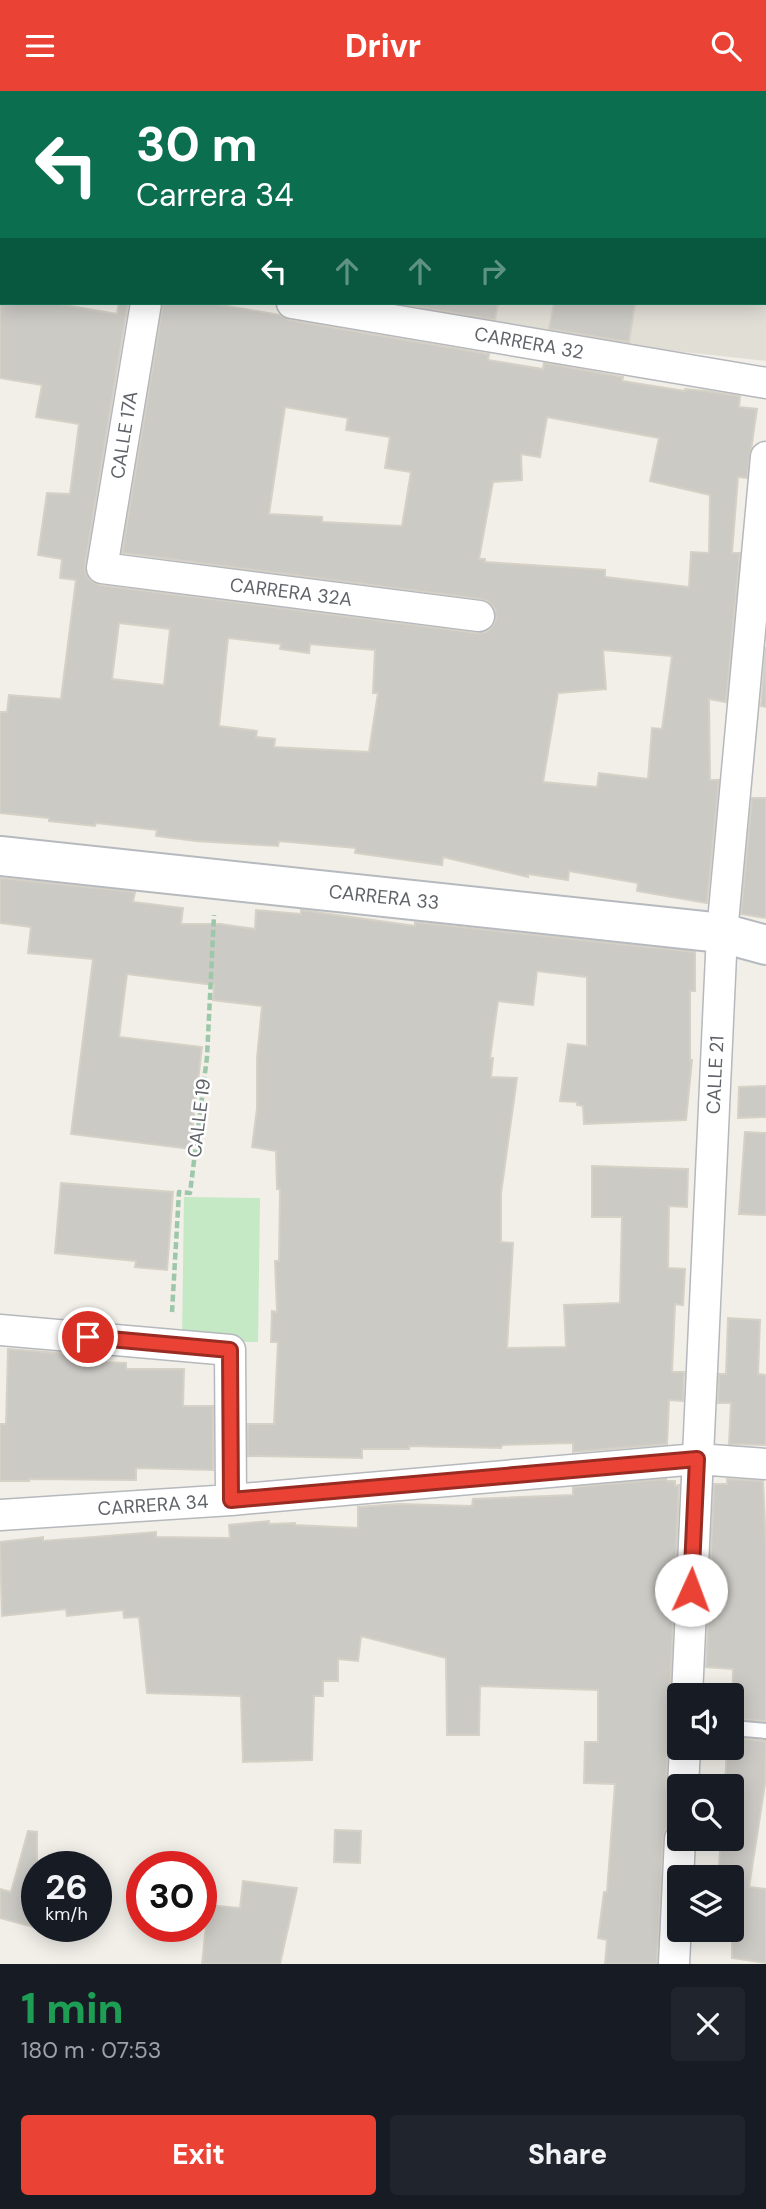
<!DOCTYPE html>
<meta charset="utf-8">
<style>
:root{--surface:#171b24;--page:#20242c;--text:#f1f3f6;--muted:#9ea1a6;--accent:#ea4335}
body{margin:0;font-family:"DM Sans",sans-serif;background:var(--page);color:var(--text);height:100vh;display:flex;flex-direction:column;font-size:26px;white-space:nowrap}
*{box-sizing:border-box;margin:0}
p{font-size:23px;color:var(--muted)}
.icon{flex:none;width:38px;height:38px;fill:none;stroke:currentColor;stroke-width:2;stroke-linecap:round;stroke-linejoin:round}
.map{position:relative;height:1873px;overflow:hidden}
.details{display:flex;flex-direction:column;background:var(--surface);flex:1}
.details>*{flex:none}
.hud{position:absolute;left:0px;top:0px;width:766px;height:214px;box-shadow:0 4px 18px #0003;background:#0b6e4f;color:#fff;overflow:hidden}
.controls{position:absolute;left:667px;top:1592px;display:grid;gap:14px}
.controls a{display:grid;place-items:center;width:77px;height:77px;border-radius:7px;background:var(--surface);box-shadow:0 4px 18px #0003;font-size:35px}
.speed{position:absolute;left:21px;top:1760px;display:flex;gap:14px;font-size:35px;font-weight:700;text-align:center}
.speed>*{display:grid;place-content:center;width:91px;height:91px;border-radius:50%;background:var(--surface);box-shadow:0 4px 18px #0003;line-height:1}
.speed small{font-size:18px;font-weight:400}
.speed .limit{border:10px solid #d22;background:#fff;color:#111}
.pin{position:absolute;display:grid;place-items:center;width:60px;height:60px;color:#fff;margin:-30px;border:4px solid #fff;border-radius:50%;box-shadow:0 2px 7px #0007}
.me{position:absolute;width:77px;margin:-38px;rotate:2deg;stroke-linejoin:round;filter:drop-shadow(0 0 5px #0008)}
.turn{display:flex;align-items:center;gap:24px;height:147px;padding:0 21px;font-size:32px}
.turn .icon{width:91px;height:91px;stroke-width:2.5}
.turn b{display:block;font-size:49px;line-height:60px}
.lanes{display:flex;align-items:center;height:66px;padding:0 21px;background:#0003;justify-content:center;gap:35px;direction:ltr}
.lanes .off{opacity:.35}
.round{display:grid;place-items:center;flex:none;width:74px;height:74px;border-radius:7px;background:var(--page)}
.overview{display:flex;align-items:center;justify-content:space-between;height:119px;padding:0 21px}
h1{font-size:42px;font-weight:800;line-height:52px;color:#1e9e55}
.button{display:flex;gap:14px;margin-top:auto;padding:14px 21px}
.button a{flex:1;height:80px;border-radius:7px;background:var(--accent);color:#fff;font-size:28px;font-weight:800;line-height:80px;text-align:center}
.button a+a{background:var(--page);color:var(--text)}
header{display:flex;justify-content:space-between;align-items:center;height:91px;padding:0 21px;background:var(--accent);color:#fff;font-size:32px;font-weight:800}
.map>svg:first-child{display:block}
.education{fill:#e1ded6}
.green{fill:#c5e8c5}
.building{fill:#cccac5;stroke:#d6d1c6;stroke-width:2;fill-rule:evenodd}
.lines{fill:none;stroke-linecap:round;stroke-linejoin:round}
.lane-casing{stroke:#b5b8bc;stroke-width:18}
.street-casing{stroke:#b5b8bc;stroke-width:33}
.secondary-casing{stroke:#b6babf;stroke-width:42}
.path{stroke:#9cc7a9;stroke-width:4.5;stroke-dasharray:7 3.5;stroke-linecap:butt}
.lane{stroke:#fff;stroke-width:14}
.street{stroke:#fff;stroke-width:30}
.secondary{stroke:#fff;stroke-width:38}
.route-casing{stroke:#982c22;stroke-width:18}
.route{stroke:#ea4335;stroke-width:12}
.labels{text-anchor:middle;dominant-baseline:central;stroke-width:5;stroke-linejoin:round;paint-order:stroke}
.street-label{font-size:19px;fill:#5f6368;stroke:#fff}
</style>
<header><svg class="icon" aria-label="menu" viewBox="0 0 24 24"><path d="M4 6h16M4 12h16M4 18h16"/></svg>Drivr<svg class="icon" aria-label="search" viewBox="0 0 24 24"><circle cx="10" cy="10" r="6"/><path d="M15 15l6 6"/></svg></header>
<div class="map">
<svg width="766" height="1873" viewBox="0 0 766 1873">
<rect width="100%" height="100%" fill="#f1efe8"/>
<path class="education" d="M 0,0 L 766,0 L 766,270 L 620,254 L 402,212 L 765,212 L 765,2 L 2,2 L 2,135 Z"/>
<path class="green" d="M 184,1106 L 260,1107 L 258,1251 L 182,1250 Z"/>
<path class="building" d="M 0,212 L 53,212 L 117,223 L 119,212 L 128,212 L 85,474 L 86,483 L 91,490 L 100,494 L 477,542 L 486,541 L 492,536 L 496,528 L 495,518 L 489,511 L 481,508 L 122,462 L 163,212 L 209,212 L 280,224 L 289,229 L 489,263 L 488,269 L 543,278 L 544,272 L 623,286 L 622,290 L 685,300 L 685,298 L 706,300 L 740,305 L 739,316 L 757,318 L 747,387 L 738,386 L 732,462 L 740,462 L 726,611 L 709,608 L 710,689 L 719,689 L 707,812 L 637,800 L 638,792 L 569,780 L 568,789 L 528,783 L 528,786 L 443,766 L 442,774 L 355,762 L 356,757 L 279,750 L 278,755 L 196,750 L 156,745 L 157,739 L 96,732 L 95,735 L 49,730 L 49,727 L 0,722 L 0,621 L 7,621 L 9,604 L 61,608 L 76,489 L 60,487 L 62,468 L 38,464 L 47,402 L 70,403 L 79,333 L 36,326 L 42,294 L 0,287 ZM 285,316 L 348,327 L 346,339 L 390,346 L 385,377 L 411,381 L 402,435 L 322,431 L 322,426 L 269,423 ZM 547,326 L 659,347 L 650,390 L 710,404 L 709,462 L 691,461 L 689,496 L 605,486 L 605,479 L 485,471 L 485,468 L 479,468 L 493,391 L 522,389 L 521,363 L 540,366 ZM 119,532 L 170,538 L 164,594 L 112,588 ZM 228,547 L 281,553 L 280,558 L 309,562 L 310,553 L 375,559 L 373,602 L 378,602 L 369,661 L 274,656 L 275,648 L 256,646 L 257,640 L 219,635 ZM 603,559 L 672,565 L 662,638 L 652,637 L 648,688 L 599,682 L 597,696 L 543,691 L 558,602 L 606,598 Z
M 396,212 L 498,212 L 495,229 Z
M 554,212 L 635,212 L 629,251 L 549,238 Z
M 766,556 L 766,616 L 761,615 Z
M 752,707 L 766,707 L 766,827 L 741,823 Z
M 0,787 L 135,801 L 133,811 L 183,817 L 181,833 L 220,833 L 255,838 L 256,819 L 301,823 L 301,819 L 415,835 L 415,831 L 695,861 L 695,900 L 690,900 L 690,969 L 692,969 L 686,1029 L 584,1033 L 583,1015 L 577,1014 L 577,1011 L 560,1010 L 568,953 L 587,955 L 587,886 L 537,880 L 533,914 L 498,910 L 490,967 L 493,967 L 491,986 L 517,987 L 501,1102 L 501,1151 L 513,1152 L 507,1257 L 566,1256 L 564,1214 L 620,1212 L 622,1126 L 592,1126 L 592,1075 L 688,1078 L 687,1116 L 669,1115 L 668,1177 L 685,1178 L 683,1214 L 675,1213 L 672,1281 L 684,1281 L 683,1310 L 669,1309 L 667,1353 L 573,1361 L 573,1352 L 502,1354 L 501,1357 L 409,1355 L 409,1358 L 362,1358 L 362,1367 L 248,1365 L 248,1333 L 274,1333 L 278,1251 L 271,1251 L 272,1220 L 277,1221 L 275,1170 L 279,1170 L 280,1098 L 277,1098 L 276,1060 L 252,1056 L 257,1018 L 257,967 L 262,915 L 213,909 L 214,894 L 127,883 L 119,946 L 202,956 L 190,1058 L 71,1043 L 93,868 L 28,862 L 31,836 L 0,832 Z
M 766,995 L 766,1026 L 738,1027 L 739,996 Z
M 745,1041 L 766,1042 L 766,1124 L 739,1123 Z
M 61,1092 L 173,1101 L 167,1179 L 135,1176 L 136,1170 L 55,1162 Z
M 728,1227 L 760,1229 L 758,1283 L 766,1284 L 766,1354 L 729,1353 L 731,1312 L 718,1312 L 719,1283 L 726,1283 Z
M 8,1258 L 96,1265 L 96,1271 L 126,1272 L 126,1278 L 184,1278 L 183,1315 L 213,1315 L 213,1379 L 136,1377 L 136,1389 L 29,1388 L 29,1390 L 0,1390 L 0,1333 L 6,1333 Z
M 666,1388 L 666,1390 L 675,1390 L 675,1395 L 679,1394 L 670,1604 L 671,1612 L 676,1618 L 676,1642 L 670,1648 L 668,1655 L 666,1695 L 668,1705 L 676,1712 L 676,1731 L 666,1738 L 663,1747 L 657,1873 L 605,1873 L 607,1849 L 598,1847 L 604,1801 L 607,1801 L 615,1693 L 584,1692 L 585,1651 L 598,1651 L 598,1599 L 480,1595 L 479,1644 L 447,1644 L 446,1567 L 361,1545 L 358,1570 L 338,1568 L 338,1590 L 323,1590 L 323,1605 L 314,1605 L 312,1669 L 243,1671 L 241,1605 L 147,1602 L 139,1526 L 124,1527 L 123,1519 L 67,1525 L 66,1518 L 2,1525 L 0,1451 L 43,1446 L 43,1450 L 156,1441 L 156,1446 L 230,1447 L 229,1434 L 269,1430 L 269,1433 L 295,1432 L 295,1434 L 358,1437 L 358,1416 L 399,1413 L 472,1415 L 473,1408 L 573,1404 L 573,1396 Z
M 727,1388 L 763,1390 L 766,1455 L 766,1630 L 732,1628 L 733,1578 L 706,1576 L 714,1393 L 727,1393 Z
M 732,1647 L 766,1650 L 765,1693 L 749,1796 L 766,1798 L 766,1872 L 732,1867 L 732,1787 L 718,1787 L 721,1748 L 732,1748 L 732,1696 L 725,1696 L 727,1657 L 732,1657 Z
M 335,1739 L 361,1740 L 360,1772 L 334,1771 Z
M 28,1740 L 37,1741 L 37,1837 L 0,1827 L 0,1798 L 11,1801 Z
M 243,1790 L 297,1797 L 280,1873 L 202,1873 L 208,1814 L 240,1817 Z"/>
<g class="lines">
<g class="lane-casing">
<path id="lane" d="M 732,1637 L 766,1640"/>
</g>
<g class="street-casing">
<path id="street" d="M 0,161 L 2,162
M 146,212 L 102,477 L 479,525
M 292,212 L 766,292
M 0,1239 L 230,1259 L 231,1409
M 0,1424 L 231,1409 L 697,1368 L 766,1373
M 687,1605 L 722,842 L 766,366
M 683,1696 L 685,1657
M 674,1873 L 680,1748"/>
</g>
<g class="secondary-casing">
<path id="secondary" d="M 0,765 L 722,842 L 766,854"/>
</g>
<path class="path" d="M 197,2 L 198,2
M 172,1221 L 179,1101 L 190,1102 L 207,966 L 214,824"/>
<use href="#lane" class="lane"/>
<use href="#street" class="street"/>
<use href="#secondary" class="secondary"/>
</g>
<g class="lines">
<g class="route-casing">
<path id="route" d="M 88,1246 L 230,1259 L 231,1409 L 697,1368 L 691,1499"/>
</g>
<use href="#route" class="route"/>
</g>
<g class="labels">
<g class="street-label">
<text transform="translate(529 252) rotate(10)">CARRERA 32</text>
<text transform="translate(124 344) rotate(-81)">CALLE 17A</text>
<text transform="translate(291 501) rotate(7)">CARRERA 32A</text>
<text transform="translate(384 806) rotate(6)">CARRERA 33</text>
<text transform="translate(715 984) rotate(-87)">CALLE 21</text>
<text transform="translate(199 1027) rotate(-83)">CALLE 19</text>
<text transform="translate(153 1414) rotate(-4)">CARRERA 34</text>
</g>
</g>
</svg>
<div class="controls">
<a><svg class="icon" aria-label="sound" viewBox="0 0 24 24"><path d="M4 9h4l5-4v14l-5-4H4zM17 9q2 3 0 6"/></svg></a>
<a><svg class="icon" aria-label="search" viewBox="0 0 24 24"><circle cx="10" cy="10" r="6"/><path d="M15 15l6 6"/></svg></a>
<a><svg class="icon" aria-label="layers" viewBox="0 0 24 24"><path d="M12 4l9 5-9 5-9-5zM3 14l9 5 9-5"/></svg></a>
</div>
<div class="speed"><div>26<small>km/h</small></div><div class="limit">30</div></div>
<div class="pin" style="left:88px;top:1246px;background:#d93025"><svg class="icon" aria-label="arrive" viewBox="0 0 24 24"><path d="M6 21V4h12l-3 4 3 4H6"/></svg></div>
<svg class="me" style="left:691px;top:1499px" viewBox="-20 -20 40 40"><circle r="19" fill="#fff"/><path d="M0-13L10 11 0 6-10 11z" fill="#ea4335"/></svg>
<div class="hud">
<div class="turn"><svg class="icon" aria-label="left" viewBox="0 0 24 24"><path d="M17 20v-9H6M10 6l-5 5 5 5"/></svg><div><b>30 m</b>Carrera 34</div></div>
<div class="lanes"><svg class="icon" aria-label="left" viewBox="0 0 24 24"><path d="M17 20v-9H6M10 6l-5 5 5 5"/></svg><svg class="icon off" aria-label="ahead" viewBox="0 0 24 24"><path d="M12 20V5M6 11l6-6 6 6"/></svg><svg class="icon off" aria-label="ahead" viewBox="0 0 24 24"><path d="M12 20V5M6 11l6-6 6 6"/></svg><svg class="icon off" aria-label="right" viewBox="0 0 24 24"><path d="M7 20v-9h11M14 6l5 5-5 5"/></svg></div>
</div>
</div>
<section class="details">
<div class="overview"><div><h1>1 min</h1><p>180 m · 07:53</p></div><a class="round"><svg class="icon" aria-label="close" viewBox="0 0 24 24"><path d="M6 6l12 12M18 6L6 18"/></svg></a></div>
<div class="button"><a>Exit</a><a>Share</a></div>
</section>
